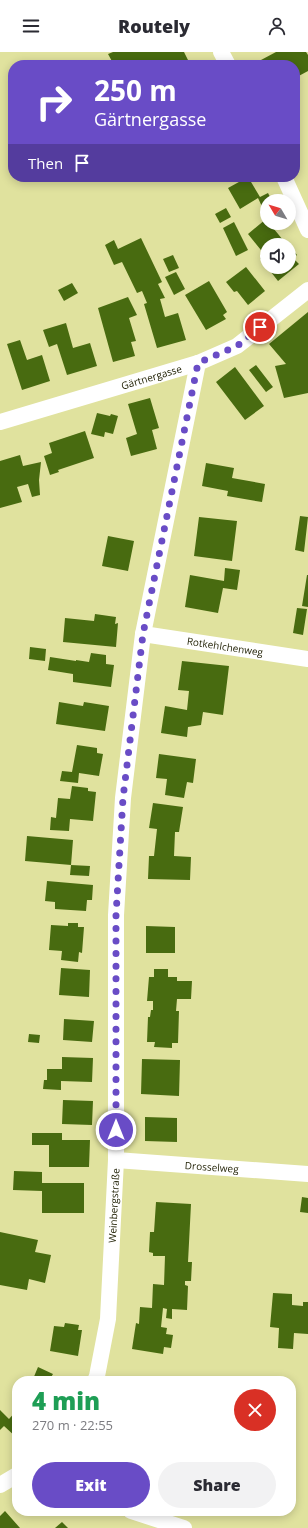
<!DOCTYPE html>
<meta charset="utf-8">
<style>
:root{--surface:#fff;--page:#f2f2f3;--text:#2b2b33;--muted:#7c7c81;--accent:#694cc6}
body{margin:0;font-family:"Open Sans",sans-serif;background:var(--page);color:var(--text);height:100vh;display:flex;flex-direction:column;font-size:15px;white-space:nowrap}
*{box-sizing:border-box;margin:0}
p{font-size:13px;color:var(--muted)}
.icon{flex:none;width:22px;height:22px;fill:none;stroke:currentColor;stroke-width:2;stroke-linecap:round;stroke-linejoin:round}
.map{position:relative;flex:1;overflow:hidden}
.panel{position:absolute;left:12px;top:1324px;width:284px;height:140px;display:flex;flex-direction:column;background:var(--surface);border-radius:16px;box-shadow:0 2px 10px #0003}
.panel>*{flex:none}
.guide{position:absolute;left:8px;top:8px;width:292px;height:122px;border-radius:16px;box-shadow:0 2px 10px #0003;background:#694cc6;color:#fff;overflow:hidden}
.needle{width:26px;rotate:308deg}
.buttons{position:absolute;left:260px;top:142px;display:grid;gap:8px}
.buttons a{display:grid;place-items:center;width:36px;height:36px;border-radius:50%;background:var(--surface);box-shadow:0 2px 10px #0003;font-size:20px}
.pin{position:absolute;display:grid;place-items:center;width:34px;height:34px;color:#fff;margin:-17px;border:2px solid #fff;border-radius:50%;box-shadow:0 1px 4px #0007}
.me{position:absolute;width:44px;margin:-22px;rotate:0deg;stroke-linejoin:round;filter:drop-shadow(0 0 3px #0008)}
.turn{display:flex;align-items:center;gap:14px;height:84px;padding:0 20px;font-size:18px}
.turn .icon{width:52px;height:52px;stroke-width:2.5}
.turn b{display:block;font-size:28px;line-height:34px}
.then{display:flex;align-items:center;height:38px;padding:0 20px;background:#0003;gap:8px;font-size:15px}
.round{display:grid;place-items:center;flex:none;width:42px;height:42px;border-radius:21px;background:var(--page)}
.headline{display:flex;align-items:center;justify-content:space-between;height:68px;padding:0 20px}
h1{font-size:24px;font-weight:800;line-height:30px;color:#1e9e55}
.action{display:flex;gap:8px;margin-top:auto;padding:8px 20px}
.action a{flex:1;height:46px;border-radius:24px;background:var(--accent);color:#fff;font-size:16px;font-weight:800;line-height:46px;text-align:center}
.action a+a{background:var(--page);color:var(--text)}
header{display:flex;justify-content:space-between;align-items:center;height:52px;padding:0 20px;background:var(--surface);font-size:18px;font-weight:800}
.map>svg:first-child{display:block}
.building{fill:#486b10}
.lines{fill:none;stroke-linecap:round;stroke-linejoin:round}
.street{stroke:#fff;stroke-width:16}
.route{stroke:#694cc6;stroke-width:7;stroke-dasharray:0 12.6}
.labels{text-anchor:middle;dominant-baseline:central;stroke-width:4;stroke-linejoin:round;paint-order:stroke}
.street-label{font-size:10px;fill:#242408;stroke:#edf0ab}
</style>
<header><svg class="icon" aria-label="menu" viewBox="0 0 24 24"><path d="M4 6h16M4 12h16M4 18h16"/></svg>Routely<svg class="icon" aria-label="person" viewBox="0 0 24 24"><circle cx="12" cy="8" r="4"/><path d="M4 21q1-7 8-7t8 7"/></svg></header>
<div class="map">
<svg width="308" height="1476" viewBox="0 0 308 1476">
<rect width="100%" height="100%" fill="#e0e29e"/>
<path class="building" d="M 113,0 L 184,0 L 189,10 L 185,13 L 137,13 L 134,9 L 126,13 L 114,13 L 108,2 Z
M 276,0 L 306,0 L 308,3 L 308,19 L 295,26 L 295,13 L 264,13 L 261,8 Z
M 248,125 L 260,145 L 268,141 L 272,149 L 267,149 L 267,160 L 265,161 L 258,146 L 240,157 L 228,136 Z
M 226,156 L 231,165 L 220,171 L 215,162 Z
M 266,167 L 267,171 L 269,171 L 283,188 L 281,190 L 284,193 L 267,193 L 267,215 L 260,206 L 265,203 L 248,182 Z
M 234,170 L 248,198 L 236,204 L 223,176 Z
M 141,186 L 162,230 L 158,232 L 165,246 L 160,247 L 165,265 L 178,261 L 186,288 L 157,296 L 144,252 L 147,251 L 142,239 L 137,241 L 122,210 L 114,213 L 105,193 L 114,188 L 118,197 Z
M 290,194 L 297,203 L 293,206 L 299,212 L 278,229 L 267,215 L 289,215 L 289,195 Z
M 173,203 L 179,216 L 169,220 L 163,207 Z
M 246,215 L 265,239 L 248,253 L 237,239 L 234,240 L 226,230 Z
M 176,220 L 185,237 L 174,243 L 165,225 Z
M 209,229 L 227,260 L 223,263 L 226,267 L 206,278 L 185,243 Z
M 72,231 L 78,241 L 64,249 L 58,238 Z
M 128,245 L 137,263 L 129,266 L 136,289 L 131,290 L 135,304 L 113,310 L 98,256 Z
M 308,260 L 308,341 L 284,346 L 275,314 L 286,312 L 269,292 Z
M 66,271 L 73,296 L 90,291 L 97,314 L 67,323 L 57,292 L 49,295 L 43,278 Z
M 20,288 L 27,308 L 42,303 L 50,329 L 22,338 L 7,292 Z
M 256,313 L 273,335 L 266,340 L 249,318 Z
M 235,315 L 264,354 L 245,368 L 216,330 Z
M 150,346 L 159,376 L 152,378 L 157,397 L 131,404 L 126,386 L 137,382 L 128,352 Z
M 97,361 L 110,364 L 111,362 L 118,364 L 113,382 L 105,380 L 104,385 L 91,382 Z
M 85,379 L 94,406 L 58,418 L 59,420 L 50,423 L 44,404 L 52,401 L 49,391 Z
M 20,403 L 23,414 L 41,410 L 39,428 L 40,443 L 32,445 L 28,432 L 17,435 L 22,450 L 0,456 L 0,409 Z
M 206,411 L 234,416 L 232,426 L 265,432 L 262,450 L 227,444 L 228,439 L 202,434 Z
M 300,464 L 308,465 L 304,500 L 295,498 Z
M 199,465 L 237,469 L 232,509 L 194,504 Z
M 108,484 L 134,489 L 128,519 L 102,514 Z
M 225,516 L 240,518 L 237,538 L 223,536 L 218,561 L 185,555 L 190,523 L 224,529 Z
M 307,523 L 308,523 L 308,555 L 302,554 Z
M 297,556 L 307,557 L 303,583 L 293,581 Z
M 95,562 L 116,565 L 115,572 L 118,571 L 116,595 L 63,590 L 65,566 L 94,569 Z
M 30,595 L 46,597 L 45,609 L 29,607 Z
M 91,601 L 106,603 L 106,612 L 114,613 L 111,635 L 73,630 L 73,622 L 48,618 L 50,605 L 76,609 L 76,608 L 89,610 Z
M 182,609 L 229,614 L 223,663 L 203,660 L 201,673 L 188,675 L 187,685 L 161,681 L 165,654 L 187,658 L 189,639 L 178,638 Z
M 59,650 L 83,654 L 84,650 L 109,654 L 105,679 L 56,672 Z
M 77,693 L 97,696 L 97,701 L 103,702 L 99,724 L 79,721 L 78,731 L 60,729 L 62,719 L 72,720 Z
M 159,702 L 196,707 L 193,731 L 187,730 L 184,746 L 165,743 L 167,727 L 156,726 Z
M 72,734 L 88,736 L 88,739 L 96,740 L 93,769 L 70,767 L 69,779 L 50,778 L 51,765 L 56,766 L 58,746 L 70,747 Z
M 153,751 L 183,755 L 179,780 L 175,780 L 174,804 L 191,805 L 190,828 L 148,827 L 149,804 L 154,804 L 157,777 L 149,776 Z
M 27,784 L 73,788 L 71,813 L 25,809 Z
M 71,813 L 90,814 L 89,824 L 70,823 Z
M 47,829 L 93,833 L 92,848 L 87,848 L 86,859 L 55,857 L 55,850 L 45,849 Z
M 68,871 L 78,871 L 78,875 L 84,875 L 82,901 L 79,900 L 78,910 L 61,908 L 62,899 L 49,898 L 51,873 L 68,874 Z
M 146,874 L 175,875 L 175,901 L 146,901 Z
M 61,916 L 90,918 L 89,945 L 59,943 Z
M 154,917 L 168,917 L 168,925 L 177,925 L 177,929 L 192,929 L 191,947 L 177,947 L 176,959 L 179,959 L 178,991 L 172,991 L 172,996 L 154,995 L 155,990 L 147,990 L 148,965 L 150,965 L 151,958 L 153,958 L 153,949 L 147,949 L 149,925 L 154,925 Z
M 64,967 L 94,969 L 92,990 L 63,988 Z
M 29,982 L 40,983 L 39,991 L 28,990 Z
M 62,1005 L 93,1006 L 92,1030 L 61,1029 L 61,1038 L 43,1037 L 44,1028 L 47,1028 L 47,1017 L 62,1017 Z
M 142,1007 L 180,1008 L 179,1044 L 141,1042 Z
M 63,1048 L 93,1049 L 92,1073 L 62,1072 Z
M 145,1065 L 177,1066 L 177,1090 L 145,1089 Z
M 32,1081 L 62,1081 L 62,1088 L 90,1088 L 89,1115 L 49,1115 L 49,1093 L 32,1093 Z
M 14,1119 L 42,1120 L 42,1131 L 84,1131 L 84,1161 L 42,1161 L 42,1139 L 13,1138 Z
M 302,1145 L 308,1146 L 308,1161 L 300,1160 Z
M 156,1150 L 191,1152 L 188,1210 L 192,1210 L 191,1229 L 185,1229 L 185,1233 L 188,1234 L 187,1258 L 172,1257 L 172,1267 L 166,1266 L 167,1257 L 163,1256 L 161,1275 L 167,1276 L 166,1282 L 173,1283 L 171,1296 L 164,1295 L 163,1302 L 132,1297 L 136,1271 L 139,1272 L 140,1255 L 152,1256 L 153,1232 L 164,1233 L 165,1204 L 153,1204 L 153,1201 L 149,1200 L 150,1180 L 154,1180 Z
M 0,1180 L 38,1188 L 35,1200 L 51,1203 L 45,1231 L 29,1227 L 27,1238 L 0,1233 Z
M 273,1241 L 292,1242 L 292,1253 L 303,1254 L 303,1250 L 308,1250 L 308,1282 L 294,1281 L 293,1297 L 278,1296 L 279,1276 L 270,1275 Z
M 65,1271 L 79,1273 L 78,1278 L 82,1278 L 78,1304 L 50,1299 L 54,1274 L 64,1275 Z
M 38,1315 L 53,1322 L 49,1329 L 37,1329 L 33,1327 Z
M 0,1358 L 9,1367 L 17,1358 L 17,1386 L 4,1374 L 0,1378 Z
M 5,1459 L 20,1476 L 0,1476 L 0,1464 Z
M 62,1470 L 68,1476 L 55,1476 Z"/>
<g class="lines">
<g class="street">
<path d="M 221,0 L 228,13"/>
<path d="M 284,125 L 308,178"/>
<path id="s1" d="M 0,370 L 198,311 L 237,294 L 308,238"/>
<path id="s2" d="M 143,582 L 308,607"/>
<path id="s3" d="M 116,1108 L 308,1122"/>
<path id="s4" d="M 95,1329 L 97,1324 L 108,1267 L 116,1108 L 116,863 L 123,746 L 143,582 L 198,311"/>
<path d="M 0,1433 L 17,1423"/>
<path d="M 131,1459 L 184,1476"/>
</g>
</g>
<g class="lines">
<path class="route" d="M 116,1078 L 116,863 L 123,746 L 143,582 L 198,311 L 237,294 L 260,275"/>
</g>
<g class="labels">
<g class="street-label">
<text stroke="none"><textPath href="#s1" startOffset="158">Gärtnergasse</textPath></text>
<text stroke="none"><textPath href="#s2" startOffset="83">Rotkehlchenweg</textPath></text>
<text stroke="none"><textPath href="#s3" startOffset="96">Drosselweg</textPath></text>
<text stroke="none"><textPath href="#s4" startOffset="177">Weinbergstraße</textPath></text>
</g>
</g>
</svg>
<div class="buttons">
<a><svg class="needle" viewBox="-14 -14 28 28"><path d="M0-13l5 13h-10z" fill="#e53935"/><path d="M0 13l5-13h-10z" fill="#7c7c81"/></svg></a>
<a><svg class="icon" aria-label="sound" viewBox="0 0 24 24"><path d="M4 9h4l5-4v14l-5-4H4zM17 9q2 3 0 6"/></svg></a>
</div>
<div class="pin" style="left:260px;top:275px;background:#d93025"><svg class="icon" aria-label="arrive" viewBox="0 0 24 24"><path d="M6 21V4h12l-3 4 3 4H6"/></svg></div>
<svg class="me" style="left:116px;top:1078px" viewBox="-20 -20 40 40"><circle r="17" fill="#694cc6" stroke="#fff" stroke-width="3"/><path d="M0-11L8 9 0 5-8 9z" fill="#fff"/></svg>
<div class="guide">
<div class="turn"><svg class="icon" aria-label="right" viewBox="0 0 24 24"><path d="M7 20v-9h11M14 6l5 5-5 5"/></svg><div><b>250 m</b>Gärtnergasse</div></div>
<div class="then">Then<svg class="icon" aria-label="arrive" viewBox="0 0 24 24"><path d="M6 21V4h12l-3 4 3 4H6"/></svg></div>
</div>
<section class="panel">
<div class="headline"><div><h1>4 min</h1><p>270 m · 22:55</p></div><a class="round" style="background:#d93025;color:#fff"><svg class="icon" aria-label="close" viewBox="0 0 24 24"><path d="M6 6l12 12M18 6L6 18"/></svg></a></div>
<div class="action"><a>Exit</a><a>Share</a></div>
</section>
</div>
